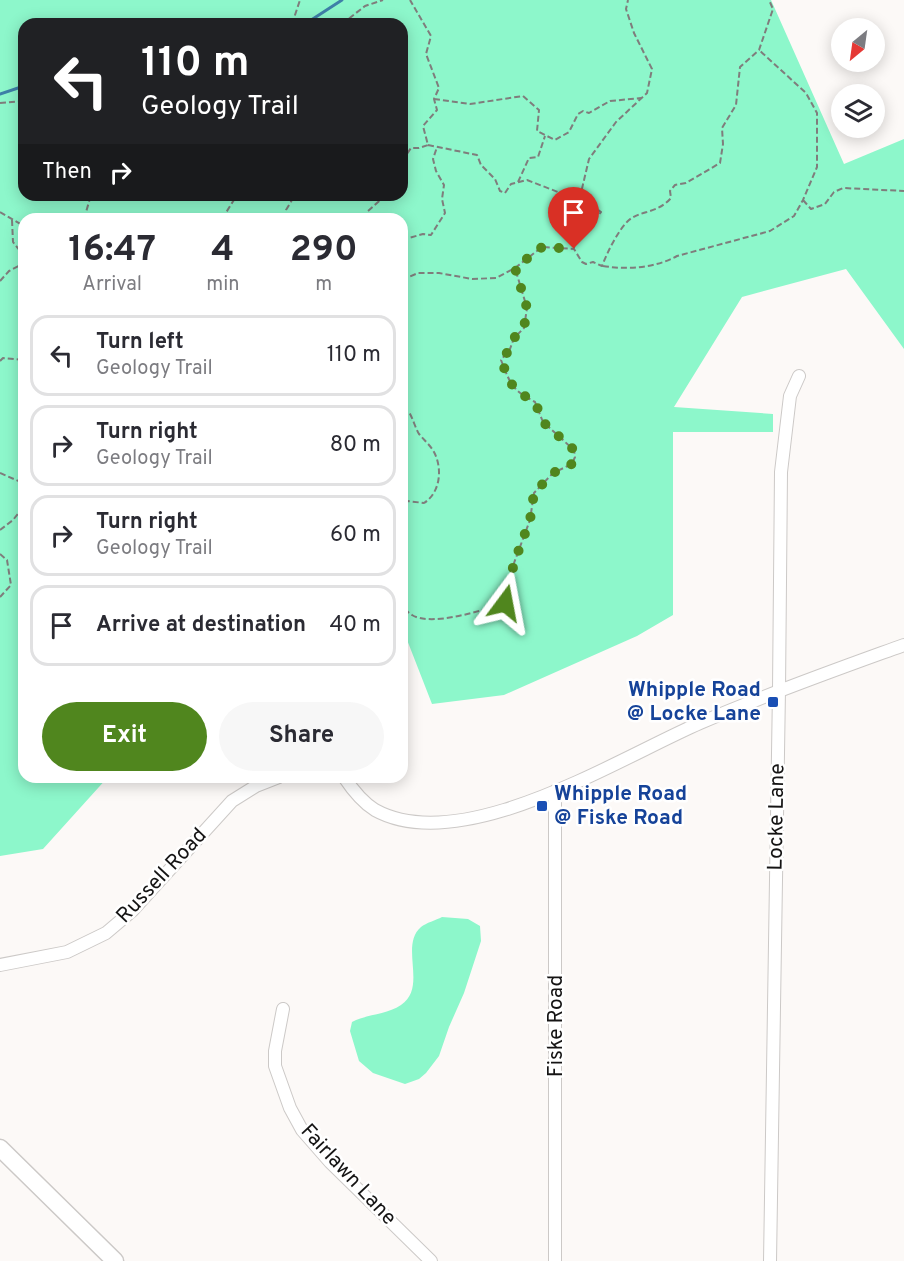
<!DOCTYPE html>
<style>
:root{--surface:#fff;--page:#f7f7f7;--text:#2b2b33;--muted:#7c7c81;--line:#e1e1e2;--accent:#50861e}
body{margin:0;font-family:Overpass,sans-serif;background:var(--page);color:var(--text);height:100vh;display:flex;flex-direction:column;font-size:22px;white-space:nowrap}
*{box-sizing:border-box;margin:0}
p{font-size:20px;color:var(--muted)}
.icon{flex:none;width:33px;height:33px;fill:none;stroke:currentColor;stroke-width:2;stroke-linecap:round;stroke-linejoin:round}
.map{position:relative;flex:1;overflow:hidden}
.sheet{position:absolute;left:18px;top:213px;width:390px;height:570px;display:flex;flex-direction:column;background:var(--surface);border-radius:18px;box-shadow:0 3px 15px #0003}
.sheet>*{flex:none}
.hud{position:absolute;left:18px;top:18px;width:390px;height:183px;border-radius:18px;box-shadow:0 3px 15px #0003;background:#202124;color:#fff;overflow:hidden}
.needle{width:39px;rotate:209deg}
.tools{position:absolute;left:831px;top:18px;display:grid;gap:12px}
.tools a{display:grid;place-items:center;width:54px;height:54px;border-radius:50%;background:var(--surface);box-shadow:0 3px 15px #0003;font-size:30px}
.pin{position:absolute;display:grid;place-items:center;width:51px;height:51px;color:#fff;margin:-62px -26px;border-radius:50% 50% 50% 0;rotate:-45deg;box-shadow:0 0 6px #0007}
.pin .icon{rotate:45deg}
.me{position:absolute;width:66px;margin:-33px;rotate:13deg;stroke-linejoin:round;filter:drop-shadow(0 0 4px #0008)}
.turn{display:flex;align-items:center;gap:21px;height:126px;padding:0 24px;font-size:27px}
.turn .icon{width:78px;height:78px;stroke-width:2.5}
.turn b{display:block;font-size:42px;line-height:51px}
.then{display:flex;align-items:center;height:57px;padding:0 24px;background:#0003;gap:12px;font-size:22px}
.eta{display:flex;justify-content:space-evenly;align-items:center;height:102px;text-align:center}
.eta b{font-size:36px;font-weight:700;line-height:42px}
.cta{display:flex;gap:12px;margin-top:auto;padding:12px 24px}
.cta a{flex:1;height:69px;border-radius:36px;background:var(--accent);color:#fff;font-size:24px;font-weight:700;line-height:69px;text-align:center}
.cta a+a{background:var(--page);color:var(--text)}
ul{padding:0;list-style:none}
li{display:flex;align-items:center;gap:18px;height:81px;margin:0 12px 9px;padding:0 12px;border:3px solid var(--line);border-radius:18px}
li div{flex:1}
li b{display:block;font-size:22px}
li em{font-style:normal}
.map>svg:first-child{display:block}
.green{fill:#8df7cb;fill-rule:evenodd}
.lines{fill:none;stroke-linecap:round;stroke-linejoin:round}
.stream{stroke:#3e80a8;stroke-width:3}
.street-casing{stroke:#ccc9c7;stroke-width:14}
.secondary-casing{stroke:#ccc9c7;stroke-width:19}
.path{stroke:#7f7d7c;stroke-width:2;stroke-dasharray:6 3;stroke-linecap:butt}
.street{stroke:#fff;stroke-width:12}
.secondary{stroke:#fff;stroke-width:16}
.route{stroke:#50861e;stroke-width:10;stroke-dasharray:0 18}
.transit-dot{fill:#1a4fb4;stroke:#fff;stroke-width:2}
.labels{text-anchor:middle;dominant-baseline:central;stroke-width:5;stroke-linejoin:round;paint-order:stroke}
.transit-label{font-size:21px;font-weight:bold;fill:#164399;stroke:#fff;text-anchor:end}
.street-label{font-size:21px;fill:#151414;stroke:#fff}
</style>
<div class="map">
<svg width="904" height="1261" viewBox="0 0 904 1261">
<rect width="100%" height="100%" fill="#fcf9f7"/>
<path class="green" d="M 0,0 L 771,0 L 844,164 L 904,139 L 904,349 L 846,269 L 742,297 L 674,407 L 773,414 L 773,432 L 673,432 L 673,615 L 637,636 L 504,695 L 432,704 L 402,627 L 402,219 L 24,219 L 24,777 L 108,777 L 43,849 L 0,856 ZM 24,24 L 402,24 L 402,195 L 24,195 Z
M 442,917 L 468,919 L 480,926 L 481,941 L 464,993 L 449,1027 L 439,1056 L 426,1073 L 419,1079 L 405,1084 L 373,1073 L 359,1061 L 350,1031 L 352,1022 C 367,1014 386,1015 401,1005 C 428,987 399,946 421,927 C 426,923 436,920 442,917 Z"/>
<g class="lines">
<path class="stream" d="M 305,24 L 342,0
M 0,94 L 24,86"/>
<g class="street-casing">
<path id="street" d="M 344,777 C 352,789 362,802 375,810 C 462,858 619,758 700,723 C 767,694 835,670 904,645
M 0,965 L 67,952 L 106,933 L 132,911 L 232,801 L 256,786 L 279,777
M 283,1009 L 275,1051 L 275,1066 L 290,1108 L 302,1130 L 330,1162 L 431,1261
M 555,1261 L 555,791
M 770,1261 L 779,690 L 781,472 L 790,396 L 799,376"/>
</g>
<g class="secondary-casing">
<path id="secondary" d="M 0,1148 L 115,1261"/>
</g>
<path class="path" d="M 292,24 L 300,0
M 342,24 L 365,6 L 383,0
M 434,99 L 470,104 L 523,96 L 539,110 L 537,131 L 555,140 L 569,132 L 578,114 L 583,111 L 589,113 L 610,101 L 641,98
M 0,103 L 24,101
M 428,145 L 477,155 L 481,165 L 495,179 L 500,191 L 505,193 L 511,184 L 527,180 L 558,192 L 580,196
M 402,161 L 411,148 L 419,148 L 428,145 L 423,126 L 437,110 L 434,99 L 439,88 L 426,54 L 431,36 L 410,0
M 518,182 L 529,158 L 538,157 L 545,136
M 803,200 L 811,209 L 825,204 L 834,192 L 843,188 L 904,191
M 0,212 L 24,226
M 32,219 L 36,216 L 50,219
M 84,219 L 91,195
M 222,219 L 237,195
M 285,219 L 286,210 L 295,195
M 370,219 L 367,212 L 386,195
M 12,220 L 13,242 L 24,256
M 402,240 L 423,234 L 431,235 L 445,213 L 442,199 L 444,185 L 436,171 L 433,159 L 437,147
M 574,248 L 576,235 L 589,226 L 601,212 L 580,197 L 589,159 L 616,122 L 647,93 L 652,69 L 634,33 L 626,9 L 628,0
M 603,266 C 628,270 655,268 677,256 L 770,231 L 794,216 L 803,200 L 817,167 L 817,113 L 806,93 L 759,50
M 402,280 L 418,273 L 439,273 L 472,279 L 496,278 L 515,268
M 0,281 L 9,271 L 24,263
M 0,361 L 3,358 L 24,360
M 402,410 L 409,412 C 413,419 415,427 419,434 C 424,440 430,445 434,452 C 443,469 440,493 424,503 L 407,501 L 402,505
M 0,473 L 23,483 L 24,486
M 0,530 L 13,520 L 24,506
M 0,554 L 7,560 L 11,585 L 0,597
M 402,600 C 404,606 406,612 412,615 C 432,627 483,610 505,603 L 514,563 L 530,520 L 534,493 L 553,473 L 572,464 L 575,457 L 574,450 L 543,422 L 535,402 C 511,389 511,385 501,360 L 510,349 L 514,338 L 524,328 L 527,308 L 515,268 L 542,247 L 574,249 L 582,262 L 586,264 L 593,262 L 602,266 C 607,253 618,230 629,220 C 641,210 657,214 671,198 L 670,191 L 675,185 L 686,183 L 720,163 L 723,144 L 722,128 L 736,105 L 740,67 L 759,50 L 773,9 L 769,0"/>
<use href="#street" class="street"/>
<use href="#secondary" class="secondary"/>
</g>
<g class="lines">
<path class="route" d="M 505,603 L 514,563 L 530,520 L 534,493 L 553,473 L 572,464 L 575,457 L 574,450 L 543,422 L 535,402 C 511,389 511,385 501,360 L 510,349 L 514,338 L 524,328 L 527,308 L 515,268 L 542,247 L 574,249"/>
</g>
<g class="transit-dot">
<rect x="767" y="696" width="12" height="12" rx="3"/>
<rect x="536" y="800" width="12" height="12" rx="3"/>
</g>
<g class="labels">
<g class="transit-label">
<text x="761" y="690">Whipple Road<tspan x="761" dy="24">@ Locke Lane</tspan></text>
<text x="554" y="794" text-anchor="start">Whipple Road<tspan x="554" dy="24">@ Fiske Road</tspan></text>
</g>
<g class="street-label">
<text transform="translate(777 817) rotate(-89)">Locke Lane</text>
<text transform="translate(162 876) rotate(-47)">Russell Road</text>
<text transform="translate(556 1026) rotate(-90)">Fiske Road</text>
<text transform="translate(348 1175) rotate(47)">Fairlawn Lane</text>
</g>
</g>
</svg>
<div class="tools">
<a><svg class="needle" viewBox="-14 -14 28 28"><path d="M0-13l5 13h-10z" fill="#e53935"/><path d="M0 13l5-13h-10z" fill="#7c7c81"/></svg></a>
<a><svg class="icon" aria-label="layers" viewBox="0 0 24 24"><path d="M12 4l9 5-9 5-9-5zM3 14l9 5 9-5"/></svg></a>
</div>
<div class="pin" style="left:574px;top:249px;background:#d93025"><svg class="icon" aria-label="arrive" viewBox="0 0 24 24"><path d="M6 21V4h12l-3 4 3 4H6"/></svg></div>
<svg class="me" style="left:505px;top:603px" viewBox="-20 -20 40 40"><path d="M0-17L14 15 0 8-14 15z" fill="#50861e" stroke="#fff" stroke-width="4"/></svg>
<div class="hud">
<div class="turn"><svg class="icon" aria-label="left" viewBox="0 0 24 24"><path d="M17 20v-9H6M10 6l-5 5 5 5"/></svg><div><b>110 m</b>Geology Trail</div></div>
<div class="then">Then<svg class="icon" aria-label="right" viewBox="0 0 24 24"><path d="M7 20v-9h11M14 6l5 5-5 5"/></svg></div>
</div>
<section class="sheet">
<div class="eta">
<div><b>16:47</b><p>Arrival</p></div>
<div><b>4</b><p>min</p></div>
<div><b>290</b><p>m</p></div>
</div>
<ul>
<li><svg class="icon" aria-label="left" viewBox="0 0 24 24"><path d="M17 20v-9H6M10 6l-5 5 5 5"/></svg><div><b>Turn left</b><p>Geology Trail</p></div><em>110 m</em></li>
<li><svg class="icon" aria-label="right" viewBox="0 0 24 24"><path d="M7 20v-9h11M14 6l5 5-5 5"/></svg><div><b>Turn right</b><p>Geology Trail</p></div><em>80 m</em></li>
<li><svg class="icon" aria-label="right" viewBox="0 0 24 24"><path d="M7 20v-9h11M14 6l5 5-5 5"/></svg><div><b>Turn right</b><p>Geology Trail</p></div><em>60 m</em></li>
<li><svg class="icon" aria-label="arrive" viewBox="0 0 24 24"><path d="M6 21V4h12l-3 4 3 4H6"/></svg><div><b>Arrive at destination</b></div><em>40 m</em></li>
</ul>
<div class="cta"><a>Exit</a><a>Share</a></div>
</section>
</div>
